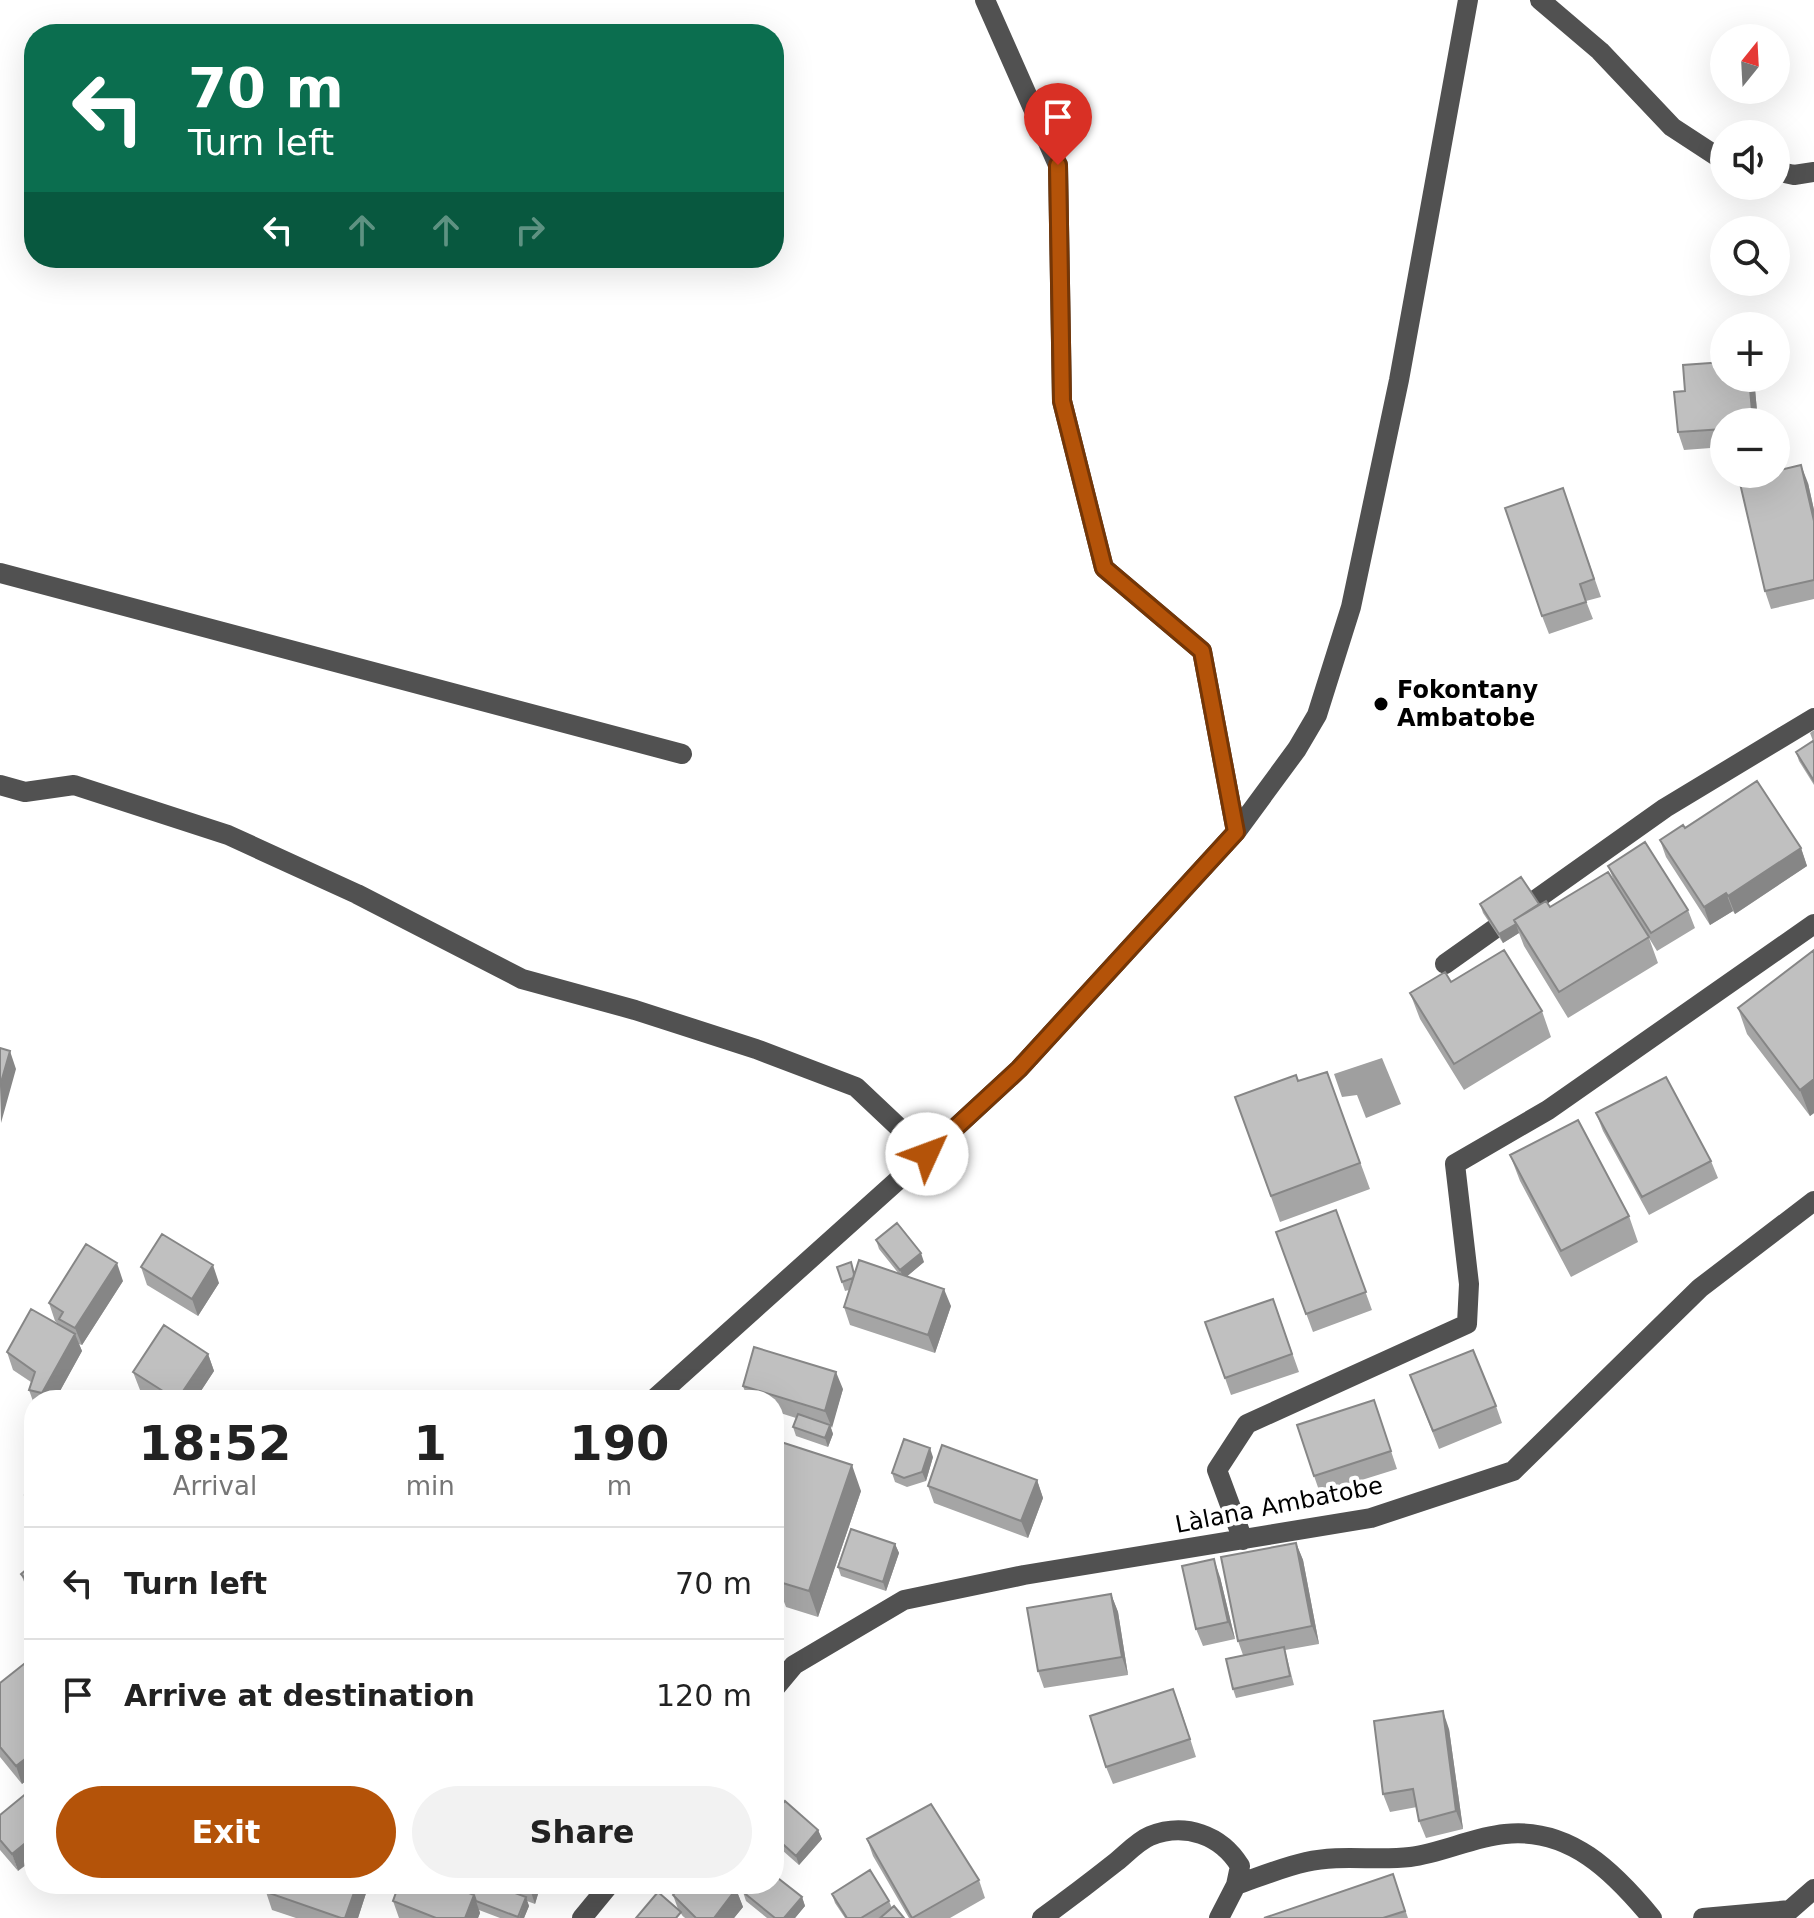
<!DOCTYPE html>
<meta charset="utf-8">
<style>
:root{--surface:#fff;--page:#f2f2f2;--text:#222;--muted:#767676;--line:#e0e0e0;--accent:#b45309}
body{margin:0;font-family:"DejaVu Sans",sans-serif;background:var(--page);color:var(--text);height:100vh;display:flex;flex-direction:column;font-size:30px;white-space:nowrap}
*{box-sizing:border-box;margin:0}
p{font-size:26px;color:var(--muted)}
.icon{flex:none;width:44px;height:44px;fill:none;stroke:currentColor;stroke-width:2;stroke-linecap:round;stroke-linejoin:round}
.map{position:relative;flex:1;overflow:hidden}
.drawer{position:absolute;left:24px;top:1390px;width:760px;height:504px;display:flex;flex-direction:column;background:var(--surface);border-radius:32px;box-shadow:0 8px 32px #0002}
.drawer>*{flex:none}
.top-card{position:absolute;left:24px;top:24px;width:760px;height:244px;border-radius:32px;box-shadow:0 8px 32px #0002;background:#0b6e4f;color:#fff;overflow:hidden}
.needle{width:52px;rotate:18deg}
.buttons{position:absolute;left:1710px;top:24px;display:grid;gap:16px}
.buttons a{display:grid;place-items:center;width:80px;height:80px;border-radius:50%;background:var(--surface);box-shadow:0 8px 32px #0002;font-size:40px}
.pin{position:absolute;display:grid;place-items:center;width:68px;height:68px;color:#fff;margin:-82px -34px;border-radius:50% 50% 50% 0;rotate:-45deg;box-shadow:0 0 8px #0007}
.pin .icon{rotate:45deg}
.me{position:absolute;width:88px;margin:-44px;rotate:47deg;stroke-linejoin:round;filter:drop-shadow(0 0 6px #0008)}
.turn{display:flex;align-items:center;gap:28px;height:168px;padding:0 32px;font-size:36px}
.turn .icon{width:104px;height:104px;stroke-width:2.5}
.turn b{display:block;font-size:56px;line-height:68px}
.lanes{display:flex;align-items:center;height:76px;padding:0 32px;background:#0003;justify-content:center;gap:40px;direction:ltr}
.lanes .off{opacity:.35}
.eta{display:flex;justify-content:space-evenly;align-items:center;height:136px;text-align:center}
.eta b{font-size:48px;font-weight:600;line-height:56px}
.primary-button{display:flex;gap:16px;margin-top:auto;padding:16px 32px}
.primary-button a{flex:1;height:92px;border-radius:48px;background:var(--accent);color:#fff;font-size:32px;font-weight:600;line-height:92px;text-align:center}
.primary-button a+a{background:var(--page);color:var(--text)}
ul{padding:0;list-style:none}
li{display:flex;align-items:center;gap:24px;height:112px;padding:0 32px;border-top:2px solid var(--line)}
li div{flex:1}
li b{display:block;font-size:30px}
li em{font-style:normal}
.map>svg:first-child{display:block}
.water{fill:#9f9f9f}
.lines{fill:none;stroke-linecap:round;stroke-linejoin:round}
.minor{stroke:#515151;stroke-width:20}
.wall{fill:#a5a5a5}
.shaded-wall{fill:#868686}
.building{fill:#c0c0c0;stroke:#868686;stroke-width:2}
.route-casing{stroke:#753606;stroke-width:20}
.route{stroke:#b45309;stroke-width:14}
.poi-dot{fill:#000;stroke:#fff;stroke-width:3}
.labels{text-anchor:middle;dominant-baseline:central;stroke-width:8;stroke-linejoin:round;paint-order:stroke}
.poi-label{font-size:24px;font-weight:bold;fill:#000;stroke:#fff;text-anchor:start}
.street-label{font-size:24px;fill:#000;stroke:#fff}
</style>
<div class="map">
<svg width="1814" height="1918" viewBox="0 0 1814 1918">
<rect width="100%" height="100%" fill="#fff"/>
<path class="water" d="M 1382,1058 L 1401,1104 L 1366,1118 L 1357,1095 L 1342,1097 L 1334,1074 Z"/>
<g class="lines">
<path class="minor" d="M 985,0 L 1058,165 L 1062,401 L 1104,568 L 1202,651 L 1236,832
M 1540,0 L 1600,51 L 1672,127 L 1724,161
M 1776,171 L 1794,175 L 1814,172
M 0,573 L 682,754
M 0,785 L 25,792 L 74,785 L 228,835 L 357,894 L 522,979 L 635,1010 L 756,1049 L 856,1087 L 927,1154
M 1445,964 L 1665,808 L 1814,718
M 653,1400 L 927,1154 L 1019,1069 L 1236,832 L 1297,749 L 1317,715 L 1351,607 L 1399,380 L 1468,0
M 1243,1540 L 1217,1470 L 1247,1424 L 1467,1324 L 1469,1284 L 1455,1164 L 1548,1110 L 1814,924
M 774,1689 L 794,1665 L 904,1600 L 1024,1575 L 1371,1518 L 1513,1471 L 1700,1288 L 1814,1201
M 1236,1885 C 1259,1877 1283,1867 1306,1862 C 1340,1854 1376,1861 1410,1857 C 1442,1853 1473,1837 1505,1834 C 1570,1827 1614,1872 1652,1918
M 582,1918 L 610,1884
M 1042,1918 C 1067,1900 1092,1881 1116,1862 C 1126,1854 1138,1841 1150,1836 C 1185,1822 1221,1835 1240,1866 L 1236,1885 L 1219,1918
M 1703,1918 L 1790,1910 L 1814,1889"/>
</g>
<path class="wall" d="M 1724,378 L 1754,378 L 1758,422 L 1724,422 L 1724,447 L 1684,450 L 1678,432 L 1685,391 Z
M 1808,483 L 1814,510 L 1814,599 L 1771,609 L 1765,591 Z
M 1563,488 L 1601,597 L 1586,601 L 1593,619 L 1549,634 L 1542,616 Z
M 1814,730 L 1814,785 L 1799,761 L 1796,752 L 1813,741 L 1810,733 Z
M 1685,828 L 1801,848 L 1807,866 L 1735,914 L 1733,911 L 1710,925 L 1666,857 L 1660,840 Z
M 1608,866 L 1688,910 L 1695,928 L 1657,951 L 1649,938 L 1658,963 L 1568,1018 L 1524,946 L 1519,933 L 1503,943 L 1483,913 L 1480,904 L 1539,904 L 1550,907 L 1614,881 Z
M 1814,950 L 1814,1113 L 1810,1116 L 1747,1034 L 1738,1008 Z
M 1451,982 L 1542,1011 L 1551,1037 L 1464,1090 L 1420,1019 L 1410,993 Z
M 1327,1072 L 1370,1189 L 1280,1222 L 1235,1097 L 1298,1081 Z
M 1596,1113 L 1711,1161 L 1718,1178 L 1649,1215 L 1603,1131 Z
M 1510,1155 L 1629,1216 L 1638,1242 L 1571,1277 L 1520,1181 Z
M 1336,1210 L 1372,1310 L 1313,1332 L 1276,1232 Z
M 876,1240 L 924,1262 L 907,1276 L 951,1306 L 935,1353 L 850,1325 L 844,1307 L 849,1290 L 845,1291 L 842,1282 L 855,1273 L 899,1274 L 879,1249 Z
M 141,1267 L 219,1283 L 198,1316 L 147,1285 Z
M 123,1281 L 82,1345 L 79,1344 L 82,1351 L 55,1400 L 34,1400 L 34,1404 L 29,1390 L 31,1382 L 13,1370 L 7,1352 L 61,1326 L 55,1321 L 49,1303 Z
M 1273,1299 L 1299,1372 L 1231,1395 L 1205,1322 Z
M 208,1354 L 214,1371 L 195,1400 L 156,1400 L 140,1390 L 133,1372 Z
M 1410,1375 L 1496,1406 L 1502,1423 L 1439,1449 Z
M 743,1386 L 843,1389 L 831,1428 L 833,1434 L 828,1447 L 796,1436 L 793,1427 L 796,1418 L 774,1411 L 774,1400 L 748,1400 Z
M 1374,1400 L 1397,1469 L 1320,1493 L 1314,1476 Z
M 933,1457 L 926,1481 L 907,1487 L 895,1482 L 892,1473 Z
M 774,1461 L 861,1491 L 818,1617 L 786,1607 L 776,1581 L 774,1580 Z
M 1037,1480 L 1043,1498 L 1028,1538 L 934,1503 L 928,1486 Z
M 34,1486 L 34,1516 L 31,1513 L 25,1495 Z
M 1296,1543 L 1303,1560 L 1319,1644 L 1285,1650 L 1294,1685 L 1236,1698 L 1233,1689 L 1243,1655 L 1238,1641 Z
M 895,1544 L 899,1553 L 886,1591 L 841,1576 L 838,1567 Z
M 34,1563 L 34,1599 L 28,1592 L 21,1574 Z
M 1220,1577 L 1235,1639 L 1203,1646 L 1196,1629 Z
M 1111,1594 L 1118,1612 L 1128,1675 L 1044,1688 L 1038,1671 Z
M 34,1656 L 34,1774 L 22,1784 L 0,1757 L 0,1683 Z
M 1180,1707 L 1196,1757 L 1113,1784 L 1106,1767 Z
M 1449,1729 L 1463,1829 L 1426,1838 L 1419,1821 L 1417,1807 L 1390,1812 L 1383,1794 Z
M 774,1813 L 818,1830 L 822,1839 L 799,1865 L 774,1843 Z
M 0,1815 L 18,1871 L 0,1850 Z
M 867,1839 L 979,1880 L 985,1898 L 950,1918 L 909,1918 L 873,1856 Z
M 1393,1874 L 1408,1918 L 1264,1918 Z
M 269,1884 L 369,1884 L 358,1918 L 296,1918 L 272,1910 L 266,1892 Z
M 453,1884 L 541,1884 L 535,1904 L 527,1901 L 529,1906 L 524,1918 L 500,1918 L 479,1910 L 480,1913 L 478,1918 L 399,1918 L 393,1901 L 452,1886 Z
M 736,1889 L 743,1907 L 734,1918 L 685,1918 L 683,1916 L 684,1918 L 678,1909 L 673,1895 Z
M 743,1892 L 802,1897 L 805,1906 L 795,1918 L 767,1918 L 746,1901 Z
M 832,1894 L 889,1901 L 892,1908 L 879,1918 L 845,1918 L 835,1903 Z"/>
<path class="shaded-wall" d="M 1749,378 L 1754,378 L 1758,422 L 1753,422 Z
M 1801,465 L 1808,483 L 1814,510 L 1814,521 Z
M 1801,848 L 1807,866 L 1735,914 L 1728,896 Z
M 1726,893 L 1733,911 L 1710,925 L 1704,907 Z
M 1516,924 L 1519,933 L 1503,943 L 1499,934 Z
M 10,1051 L 16,1069 L 1,1123 L 0,1086 Z
M 1814,1079 L 1814,1113 L 1810,1116 L 1800,1090 Z
M 921,1253 L 924,1262 L 904,1279 L 900,1270 Z
M 117,1263 L 123,1281 L 82,1345 L 75,1328 Z
M 213,1265 L 219,1283 L 198,1316 L 192,1299 Z
M 944,1289 L 951,1306 L 935,1353 L 928,1335 Z
M 75,1334 L 82,1351 L 55,1400 L 44,1400 L 42,1393 Z
M 208,1354 L 214,1371 L 195,1400 L 177,1400 Z
M 836,1372 L 843,1389 L 832,1428 L 825,1411 Z
M 830,1425 L 833,1434 L 828,1447 L 825,1438 Z
M 930,1448 L 933,1457 L 926,1481 L 922,1472 Z
M 852,1465 L 861,1491 L 818,1617 L 809,1591 Z
M 1037,1480 L 1043,1498 L 1028,1538 L 1021,1521 Z
M 1296,1543 L 1303,1560 L 1319,1644 L 1312,1626 Z
M 895,1544 L 899,1553 L 886,1591 L 883,1582 Z
M 1214,1559 L 1220,1577 L 1235,1639 L 1228,1622 Z
M 1111,1594 L 1118,1612 L 1128,1675 L 1122,1657 Z
M 1443,1711 L 1449,1729 L 1463,1829 L 1456,1811 Z
M 34,1752 L 34,1774 L 22,1784 L 16,1766 Z
M 818,1830 L 822,1839 L 799,1865 L 796,1856 Z
M 34,1836 L 34,1859 L 18,1871 L 12,1854 Z
M 357,1884 L 369,1884 L 358,1918 L 345,1918 Z
M 529,1884 L 541,1884 L 535,1904 L 529,1886 Z
M 736,1889 L 743,1907 L 734,1918 L 714,1918 Z
M 474,1895 L 480,1913 L 478,1918 L 465,1918 Z
M 526,1897 L 529,1906 L 524,1918 L 519,1918 Z
M 802,1897 L 805,1906 L 795,1918 L 784,1918 Z"/>
<path class="building" d="M 1724,362 L 1724,378 L 1749,378 L 1753,422 L 1724,422 L 1724,429 L 1678,432 L 1674,392 L 1685,391 L 1683,365 Z
M 1801,465 L 1814,521 L 1814,580 L 1765,591 L 1739,479 L 1762,474 L 1776,474 L 1776,471 Z
M 1563,488 L 1594,579 L 1580,584 L 1586,602 L 1542,616 L 1505,508 Z
M 1813,741 L 1814,743 L 1814,781 L 1796,752 Z
M 1757,781 L 1801,848 L 1728,896 L 1726,893 L 1704,907 L 1660,840 L 1683,825 L 1685,828 Z
M 1645,842 L 1688,910 L 1651,933 L 1608,866 Z
M 1608,872 L 1649,937 L 1559,992 L 1514,920 L 1546,901 L 1550,907 Z
M 1521,877 L 1539,904 L 1514,920 L 1516,924 L 1499,934 L 1480,904 Z
M 1504,950 L 1542,1011 L 1454,1064 L 1410,993 L 1445,972 L 1451,982 Z
M 1814,950 L 1814,1079 L 1800,1090 L 1738,1008 Z
M 0,1048 L 10,1051 L 0,1086 Z
M 1327,1072 L 1360,1163 L 1271,1196 L 1235,1097 L 1296,1075 L 1298,1081 Z
M 1666,1077 L 1711,1161 L 1642,1197 L 1596,1113 Z
M 1578,1120 L 1629,1216 L 1561,1251 L 1510,1155 Z
M 1336,1210 L 1366,1292 L 1306,1314 L 1276,1232 Z
M 897,1223 L 921,1253 L 900,1270 L 876,1240 Z
M 162,1234 L 213,1265 L 192,1299 L 141,1267 Z
M 86,1244 L 117,1263 L 75,1328 L 59,1319 L 63,1312 L 49,1303 Z
M 859,1260 L 944,1289 L 928,1335 L 844,1307 Z
M 851,1262 L 854,1274 L 853,1278 L 842,1282 L 837,1267 Z
M 1273,1299 L 1292,1354 L 1225,1378 L 1205,1322 Z
M 31,1309 L 75,1334 L 42,1393 L 29,1390 L 35,1372 L 7,1352 Z
M 164,1325 L 208,1354 L 177,1400 L 133,1372 Z
M 754,1347 L 836,1372 L 825,1411 L 743,1386 Z
M 1473,1350 L 1496,1406 L 1433,1431 L 1410,1375 Z
M 136,1394 L 146,1400 L 132,1400 Z
M 1374,1400 L 1391,1451 L 1314,1476 L 1297,1425 Z
M 798,1414 L 830,1425 L 825,1438 L 793,1427 Z
M 904,1439 L 930,1448 L 922,1472 L 904,1478 L 892,1473 Z
M 781,1442 L 852,1465 L 809,1591 L 776,1581 L 781,1559 L 774,1557 L 774,1461 Z
M 942,1445 L 1037,1480 L 1021,1521 L 928,1486 Z
M 34,1486 L 34,1505 L 25,1495 Z
M 851,1529 L 895,1544 L 883,1582 L 838,1567 Z
M 1296,1543 L 1312,1626 L 1238,1641 L 1221,1557 Z
M 1214,1559 L 1228,1622 L 1196,1629 L 1182,1566 Z
M 34,1563 L 34,1589 L 21,1574 Z
M 1111,1594 L 1122,1657 L 1038,1671 L 1027,1608 Z
M 1284,1647 L 1290,1676 L 1233,1689 L 1226,1659 Z
M 34,1656 L 34,1752 L 16,1766 L 0,1747 L 0,1683 Z
M 1173,1689 L 1190,1739 L 1106,1767 L 1090,1716 Z
M 1443,1711 L 1456,1811 L 1419,1821 L 1413,1789 L 1383,1794 L 1374,1721 Z
M 34,1787 L 34,1836 L 12,1854 L 0,1840 L 0,1815 Z
M 785,1801 L 818,1830 L 796,1856 L 774,1836 L 774,1813 Z
M 931,1804 L 979,1880 L 912,1918 L 867,1839 Z
M 870,1870 L 889,1901 L 861,1918 L 847,1918 L 832,1894 Z
M 1393,1874 L 1405,1911 L 1383,1918 L 1264,1918 Z
M 774,1875 L 802,1897 L 784,1918 L 775,1918 L 743,1892 L 749,1884 L 774,1884 Z
M 269,1884 L 357,1884 L 345,1918 L 341,1918 L 266,1892 Z
M 399,1884 L 446,1884 L 474,1895 L 465,1918 L 436,1918 L 393,1901 Z
M 453,1884 L 490,1884 L 526,1897 L 518,1917 L 476,1901 L 474,1895 L 452,1886 Z
M 682,1884 L 729,1884 L 736,1889 L 714,1918 L 696,1918 L 673,1895 Z
M 658,1892 L 681,1912 L 676,1918 L 636,1918 Z
M 894,1906 L 904,1918 L 880,1918 Z"/>
<g class="lines">
<g class="route-casing">
<path id="route" d="M 927,1154 L 1019,1069 L 1236,832 L 1202,651 L 1104,568 L 1062,401 L 1058,165"/>
</g>
<use href="#route" class="route"/>
</g>
<circle class="poi-dot" cx="1381" cy="704" r="8"/>
<g class="labels">
<g class="poi-label">
<text x="1397" y="690">Fokontany<tspan x="1397" dy="28">Ambatobe</tspan></text>
</g>
<g class="street-label">
<text transform="translate(1279 1505) rotate(-11)">Làlana Ambatobe</text>
</g>
</g>
</svg>
<div class="buttons">
<a><svg class="needle" viewBox="-14 -14 28 28"><path d="M0-13l5 13h-10z" fill="#e53935"/><path d="M0 13l5-13h-10z" fill="#767676"/></svg></a>
<a><svg class="icon" aria-label="sound" viewBox="0 0 24 24"><path d="M4 9h4l5-4v14l-5-4H4zM17 9q2 3 0 6"/></svg></a>
<a><svg class="icon" aria-label="search" viewBox="0 0 24 24"><circle cx="10" cy="10" r="6"/><path d="M15 15l6 6"/></svg></a>
<a>+</a>
<a>−</a>
</div>
<div class="pin" style="left:1058px;top:165px;background:#d93025"><svg class="icon" aria-label="arrive" viewBox="0 0 24 24"><path d="M6 21V4h12l-3 4 3 4H6"/></svg></div>
<svg class="me" style="left:927px;top:1154px" viewBox="-20 -20 40 40"><circle r="19" fill="#fff"/><path d="M0-13L10 11 0 6-10 11z" fill="#b45309"/></svg>
<div class="top-card">
<div class="turn"><svg class="icon" aria-label="left" viewBox="0 0 24 24"><path d="M17 20v-9H6M10 6l-5 5 5 5"/></svg><div><b>70 m</b>Turn left</div></div>
<div class="lanes"><svg class="icon" aria-label="left" viewBox="0 0 24 24"><path d="M17 20v-9H6M10 6l-5 5 5 5"/></svg><svg class="icon off" aria-label="ahead" viewBox="0 0 24 24"><path d="M12 20V5M6 11l6-6 6 6"/></svg><svg class="icon off" aria-label="ahead" viewBox="0 0 24 24"><path d="M12 20V5M6 11l6-6 6 6"/></svg><svg class="icon off" aria-label="right" viewBox="0 0 24 24"><path d="M7 20v-9h11M14 6l5 5-5 5"/></svg></div>
</div>
<section class="drawer">
<div class="eta">
<div><b>18:52</b><p>Arrival</p></div>
<div><b>1</b><p>min</p></div>
<div><b>190</b><p>m</p></div>
</div>
<ul>
<li><svg class="icon" aria-label="left" viewBox="0 0 24 24"><path d="M17 20v-9H6M10 6l-5 5 5 5"/></svg><div><b>Turn left</b></div><em>70 m</em></li>
<li><svg class="icon" aria-label="arrive" viewBox="0 0 24 24"><path d="M6 21V4h12l-3 4 3 4H6"/></svg><div><b>Arrive at destination</b></div><em>120 m</em></li>
</ul>
<div class="primary-button"><a>Exit</a><a>Share</a></div>
</section>
</div>
